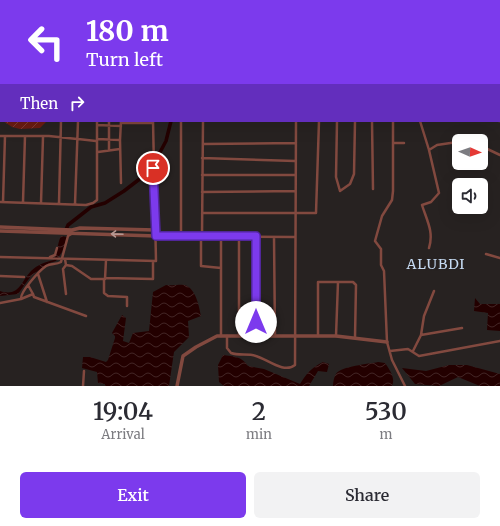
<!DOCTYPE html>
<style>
:root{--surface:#fff;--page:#f2f2f3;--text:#2b2b33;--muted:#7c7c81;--accent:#7c3aed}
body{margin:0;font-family:Merriweather,serif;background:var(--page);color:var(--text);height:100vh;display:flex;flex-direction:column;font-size:15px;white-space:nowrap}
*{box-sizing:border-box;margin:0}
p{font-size:13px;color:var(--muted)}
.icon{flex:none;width:22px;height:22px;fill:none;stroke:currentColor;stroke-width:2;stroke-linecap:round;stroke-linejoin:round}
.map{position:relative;height:386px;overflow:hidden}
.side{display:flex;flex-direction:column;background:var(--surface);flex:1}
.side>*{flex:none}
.guide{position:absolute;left:0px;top:0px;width:500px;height:122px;box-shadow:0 4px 16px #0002;background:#7c3aed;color:#fff;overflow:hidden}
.needle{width:26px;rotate:92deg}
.fabs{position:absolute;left:452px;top:134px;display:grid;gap:8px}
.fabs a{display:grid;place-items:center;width:36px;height:36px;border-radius:6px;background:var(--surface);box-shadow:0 4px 16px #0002;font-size:20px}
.pin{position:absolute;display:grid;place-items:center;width:34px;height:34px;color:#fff;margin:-17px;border:2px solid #fff;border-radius:50%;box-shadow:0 1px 4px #0007}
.me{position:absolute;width:44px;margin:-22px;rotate:0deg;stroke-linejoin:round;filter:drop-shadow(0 0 3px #0008)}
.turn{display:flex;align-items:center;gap:14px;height:84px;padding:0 20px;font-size:18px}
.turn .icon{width:52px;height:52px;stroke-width:2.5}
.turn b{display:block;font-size:28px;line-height:34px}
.then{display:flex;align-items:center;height:38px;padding:0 20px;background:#0003;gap:8px;font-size:15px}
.eta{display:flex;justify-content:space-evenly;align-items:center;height:68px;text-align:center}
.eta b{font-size:24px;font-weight:600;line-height:28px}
.button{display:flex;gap:8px;margin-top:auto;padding:8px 20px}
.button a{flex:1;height:46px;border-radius:6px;background:var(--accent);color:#fff;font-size:16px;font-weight:600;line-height:46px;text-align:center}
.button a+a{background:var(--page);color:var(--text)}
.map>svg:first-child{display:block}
.garden{fill:url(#garden-furrows)}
.water{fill:url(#water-waves)}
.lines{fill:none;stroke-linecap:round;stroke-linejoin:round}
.canal{stroke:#230000;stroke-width:3.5}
.minor{stroke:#82493f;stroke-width:2.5}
.tertiary{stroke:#82493f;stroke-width:3.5}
.oneway{stroke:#b69892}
.route-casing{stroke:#51269a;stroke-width:10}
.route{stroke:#7c3aed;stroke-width:7}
.labels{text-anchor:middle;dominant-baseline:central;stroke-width:4;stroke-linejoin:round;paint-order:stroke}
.quarter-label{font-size:14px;letter-spacing:1px;fill:#c6dbf3;stroke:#272221}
</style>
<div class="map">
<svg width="500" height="386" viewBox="0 0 500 386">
<defs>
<pattern id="garden-furrows" width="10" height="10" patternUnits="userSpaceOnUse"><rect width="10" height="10" fill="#6c1c12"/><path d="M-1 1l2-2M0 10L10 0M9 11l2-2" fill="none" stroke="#813d34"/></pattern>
<pattern id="water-waves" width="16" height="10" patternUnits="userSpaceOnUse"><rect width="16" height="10" fill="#230000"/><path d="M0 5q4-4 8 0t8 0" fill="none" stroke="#432525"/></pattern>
</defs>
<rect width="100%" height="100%" fill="#272221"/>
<path class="garden" d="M 3,121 L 47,121 L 40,128 L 20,129 L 12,127 Z"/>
<path class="water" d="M 61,236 L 67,237 L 62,252 L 56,261 L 47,264 L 31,276 L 18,294 L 0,296 L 0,291 C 19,297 20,283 31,271 C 37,265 45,262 54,260 C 58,252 57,244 61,236 Z
M 166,285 C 171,286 180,284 185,285 C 196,289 199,306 201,316 L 188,321 L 189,337 L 174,352 L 169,386 L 105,386 L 105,384 L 98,383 L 97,372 L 82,368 L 83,357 L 90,357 L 106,362 L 108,360 L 115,338 L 115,336 L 112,333 L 122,315 L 126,318 L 123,341 L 129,343 L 133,333 L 149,331 L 153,292 Z
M 475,298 L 480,304 L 500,304 L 500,331 L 487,330 L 488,313 L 474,311 Z
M 223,355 C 233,356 243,357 248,366 L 264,369 L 300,384 C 306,374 311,368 323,362 L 329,364 L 327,372 L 318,371 L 309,386 L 224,386 L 219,382 L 218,365 Z
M 378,362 L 385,363 C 389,369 396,378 392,386 L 333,386 C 333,382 334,377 336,374 C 341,366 369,364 378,362 Z
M 449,365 L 467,365 L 500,374 L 500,386 L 480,386 L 458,377 L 439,386 L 415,384 L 402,368 L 426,371 Z"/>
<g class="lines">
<path class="canal" d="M 142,1 L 142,0
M 65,232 L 68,225 L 91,207 L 105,203 L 124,191 L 150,171 L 166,141 L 171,121"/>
<path class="minor" d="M 10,0 L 10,1
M 106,0 L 106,1
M 180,0 L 180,1
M 240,0 L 240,1
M 292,0 L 293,1
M 28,1 L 28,0
M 47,1 L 47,0
M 65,1 L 65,0
M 85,1 L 85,0
M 130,1 L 130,0
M 153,1 L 153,0
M 203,1 L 203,0
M 222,1 L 222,0
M 257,1 L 257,0
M 274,1 L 274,0
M 0,63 L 1,63
M 337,121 L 336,177 L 340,191 L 350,184 L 354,174 L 355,121
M 372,121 L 373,189
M 393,121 L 393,191 L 392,200 L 382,216 L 375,241 L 381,249 L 381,265 L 384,271 L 387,342 L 392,360 L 405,386
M 420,121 L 429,150 L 439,193 L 431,202 L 422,205 C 427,221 434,232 429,248
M 499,121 L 500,121
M 121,123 L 153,123
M 97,125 L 121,126
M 0,136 L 49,136 L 77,139
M 78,139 L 96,141
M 97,139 L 120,140 L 121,121
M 120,140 L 121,183
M 393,143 L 404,143
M 203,144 L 296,143
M 481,146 L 500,155
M 109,150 L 109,121
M 429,150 L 437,145 L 464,141
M 98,152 L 120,149
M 202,158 L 295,161
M 202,175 L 295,175
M 202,192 L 295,191
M 0,202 L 86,205 L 93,203 L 97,200 L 97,121
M 3,202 L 5,136
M 23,202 L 25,136
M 41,203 L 43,137
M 59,203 L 61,121
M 75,204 L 78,121
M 202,213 L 316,213 L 319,121
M 156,236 L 295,237
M 181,236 L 181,121
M 201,236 L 201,266 L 221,268
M 202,236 L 203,121
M 274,237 L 275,336
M 486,254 L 500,258
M 0,257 L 156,261 L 153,121
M 50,257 L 55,255 L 57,248
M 65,259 L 66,265 L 72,266 L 91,279 L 104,279 L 104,293 L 108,296 L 127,297 L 127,306
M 38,274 L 47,302
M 0,276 L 24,277
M 106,278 L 153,279 L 153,261
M 105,279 L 106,260
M 33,294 L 34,297 L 86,316
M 66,294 L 63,269 L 66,265
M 21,299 C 20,292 39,271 46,266 C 51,263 56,265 61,262 L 68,236 L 73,233
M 0,303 L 21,299 L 33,294 L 28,285
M 421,335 L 462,328
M 221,336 L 221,236
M 227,336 L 227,348 L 231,353 C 239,356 248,353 256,356 C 267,359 284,374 295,365 L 296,121
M 239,336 L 239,236
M 256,336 L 256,236
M 318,336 L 318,282 L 353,282 L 356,285 L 355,337
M 336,336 L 338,282
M 390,351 L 408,349 L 419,356 L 500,341
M 413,351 L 421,335 L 424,316 L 434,291
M 83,386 L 84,371"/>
<path class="tertiary" d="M 278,0 L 279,1
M 499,61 L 500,61
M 0,227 L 72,230 L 80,228 L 155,230
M 0,231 L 156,236
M 177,386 L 183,356 L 196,347 L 217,336 L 336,336 L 387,342"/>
</g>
<defs><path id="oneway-shaft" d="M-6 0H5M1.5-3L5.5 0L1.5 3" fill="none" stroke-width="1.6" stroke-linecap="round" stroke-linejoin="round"/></defs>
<use class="oneway" href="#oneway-shaft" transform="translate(117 234) rotate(-178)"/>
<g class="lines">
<g class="route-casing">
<path id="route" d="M 153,168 L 156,236 L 256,236 L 256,322"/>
</g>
<use href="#route" class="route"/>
</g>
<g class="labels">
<g class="quarter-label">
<text x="436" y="264">ALUBDI</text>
</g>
</g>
</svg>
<div class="fabs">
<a><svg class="needle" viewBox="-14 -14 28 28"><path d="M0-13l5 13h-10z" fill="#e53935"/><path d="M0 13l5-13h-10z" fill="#7c7c81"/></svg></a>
<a><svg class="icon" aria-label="sound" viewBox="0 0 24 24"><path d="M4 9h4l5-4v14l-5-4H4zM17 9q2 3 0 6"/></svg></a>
</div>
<div class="pin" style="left:153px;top:168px;background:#d93025"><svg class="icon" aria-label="arrive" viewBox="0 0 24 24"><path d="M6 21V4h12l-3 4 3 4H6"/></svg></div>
<svg class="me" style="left:256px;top:322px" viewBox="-20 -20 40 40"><circle r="19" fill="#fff"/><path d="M0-13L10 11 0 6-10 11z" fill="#7c3aed"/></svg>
<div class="guide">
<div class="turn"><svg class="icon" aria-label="left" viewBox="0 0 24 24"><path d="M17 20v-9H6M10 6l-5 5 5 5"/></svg><div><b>180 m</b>Turn left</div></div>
<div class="then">Then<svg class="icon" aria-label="right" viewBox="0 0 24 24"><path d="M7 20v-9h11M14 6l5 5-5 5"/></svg></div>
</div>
</div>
<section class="side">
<div class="eta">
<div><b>19:04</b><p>Arrival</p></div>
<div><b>2</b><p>min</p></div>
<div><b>530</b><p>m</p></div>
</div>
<div class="button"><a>Exit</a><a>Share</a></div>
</section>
